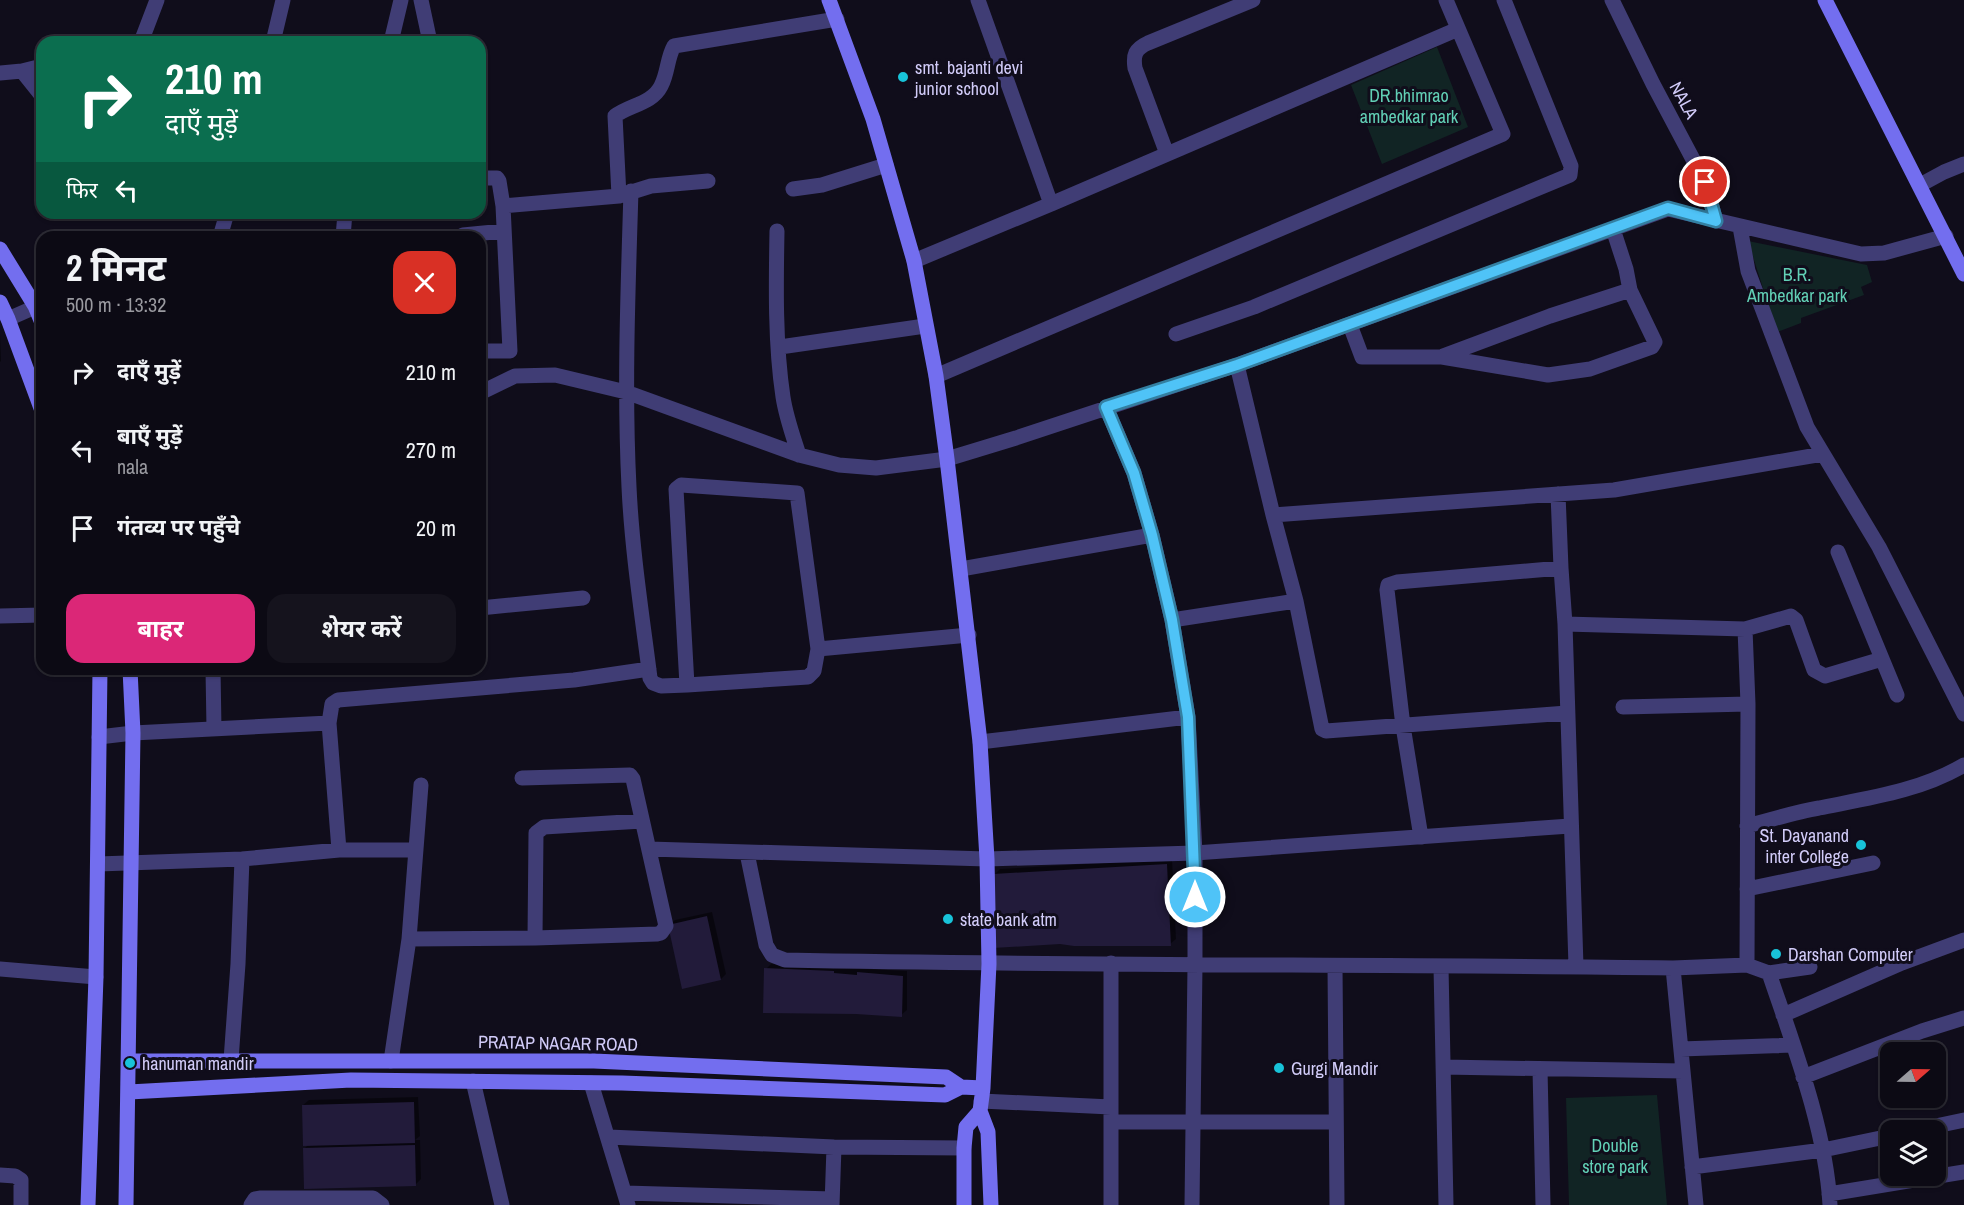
<!DOCTYPE html>
<html lang="hi">
<meta charset="utf-8">
<style>
:root{--surface:#0c0a14;--page:#15131d;--text:#f1f3f6;--muted:#9a9aa0;--line:#2c2b34;--accent:#db2777}
body{margin:0;font-family:"Archivo Narrow","Noto Sans Devanagari",sans-serif;background:var(--page);color:var(--text);height:100vh;display:flex;flex-direction:column;font-size:22px;white-space:nowrap}
*{box-sizing:border-box;margin:0}
p{font-size:20px;color:var(--muted)}
.icon{flex:none;width:33px;height:33px;fill:none;stroke:currentColor;stroke-width:2;stroke-linecap:round;stroke-linejoin:round}
.map{position:relative;flex:1;overflow:hidden}
.drawer{position:absolute;left:36px;top:231px;width:450px;height:444px;display:flex;flex-direction:column;background:var(--surface);border-radius:18px;box-shadow:0 2px 4px #0004,0 0 0 2px var(--line)}
.drawer>*{flex:none}
.banner{position:absolute;left:36px;top:36px;width:450px;height:183px;border-radius:18px;box-shadow:0 2px 4px #0004,0 0 0 2px var(--line);background:#0b6e4f;color:#fff;overflow:hidden}
.needle{width:39px;rotate:70deg}
.fabs{position:absolute;left:1880px;top:1042px;display:grid;gap:12px}
.fabs a{display:grid;place-items:center;width:66px;height:66px;border-radius:12px;background:var(--surface);box-shadow:0 2px 4px #0004,0 0 0 2px var(--line);font-size:30px}
.pin{position:absolute;display:grid;place-items:center;width:51px;height:51px;color:#fff;margin:-26px;border:3px solid #fff;border-radius:50%;box-shadow:0 2px 6px #0007}
.me{position:absolute;width:66px;margin:-33px;rotate:0deg;stroke-linejoin:round;filter:drop-shadow(0 0 4px #0008)}
.turn{display:flex;align-items:center;gap:21px;height:126px;padding:0 30px;font-size:27px}
.turn .icon{width:78px;height:78px;stroke-width:2.5}
.turn b{display:block;font-size:42px;line-height:51px}
.then{display:flex;align-items:center;height:57px;padding:0 30px;background:#0003;gap:12px;font-size:22px}
.round{display:grid;place-items:center;flex:none;width:63px;height:63px;border-radius:18px;background:var(--page)}
.head{display:flex;align-items:center;justify-content:space-between;height:102px;padding:0 30px}
h1{font-size:36px;font-weight:700;line-height:45px}
.action{display:flex;gap:12px;margin-top:auto;padding:12px 30px}
.action a{flex:1;height:69px;border-radius:18px;background:var(--accent);color:#fff;font-size:24px;font-weight:700;line-height:69px;text-align:center}
.action a+a{background:var(--page);color:var(--text)}
ul{padding:0;list-style:none}
li{display:flex;align-items:center;gap:18px;height:78px;padding:0 30px}
li div{flex:1}
li b{display:block;font-size:22px}
li em{font-style:normal}
.map>svg:first-child{display:block}
.green{fill:#112424}
.shadow{fill:#0007}
.building{fill:#221b3a}
.lines{fill:none;stroke-linecap:round;stroke-linejoin:round}
.street{stroke:#403d75;stroke-width:15}
.secondary{stroke:#736eef;stroke-width:15}
.route-casing{stroke:#337fa1;stroke-width:15}
.route{stroke:#4fc3f7;stroke-width:10}
.poi-dot{fill:#18c3d9;stroke:#100d1b;stroke-width:2}
.labels{text-anchor:middle;dominant-baseline:central;stroke-width:6;stroke-linejoin:round;paint-order:stroke}
.poi-label{font-size:18px;fill:#d2ccf9;stroke:#100d1b;text-anchor:start}
.park-label{font-size:18px;fill:#62d0b6;stroke:#100d1b}
.street-label{font-size:18px;fill:#d2ccf9;stroke:#100d1b}
</style>
<div class="map">
<svg width="1964" height="1205" viewBox="0 0 1964 1205">
<rect width="100%" height="100%" fill="#100d1b"/>
<path class="green" d="M 1437,47 L 1468,127 L 1382,164 L 1351,85 Z
M 1748,241 L 1867,265 L 1872,282 L 1861,287 L 1864,295 L 1801,318 L 1801,323 L 1777,332 Z
M 1657,1095 L 1667,1205 L 1569,1205 L 1566,1098 Z"/>
<path class="shadow" d="M 0,334 L 1,361 L 0,362 Z
M 1172,859 L 1176,939 L 1170,944 L 994,875 L 1000,869 Z
M 712,912 L 726,974 L 721,979 L 669,925 L 675,920 Z
M 771,964 L 907,971 L 907,1010 L 901,1015 L 766,969 Z
M 418,1097 L 420,1136 L 415,1140 L 420,1140 L 421,1179 L 416,1184 L 305,1148 L 309,1144 L 303,1105 L 309,1100 Z"/>
<path class="building" d="M 1167,864 L 1171,946 L 1074,946 L 1060,944 L 993,948 L 993,874 Z
M 707,916 L 721,980 L 682,989 L 668,925 Z
M 764,968 L 834,971 L 834,973 L 857,975 L 857,972 L 903,976 L 902,1017 L 856,1014 L 763,1013 Z
M 414,1102 L 415,1143 L 303,1146 L 302,1105 Z
M 415,1145 L 416,1186 L 304,1189 L 303,1148 Z"/>
<g class="lines">
<path class="street" d="M 421,0 L 430,42
M 1612,0 L 1653,84 L 1705,182 L 1716,221
M 141,42 L 157,0
M 273,42 L 283,0
M 391,42 L 401,0
M 22,71 L 42,96
M 0,73 L 22,71 L 42,66
M 1167,154 L 1135,68 C 1133,55 1135,49 1148,43 L 1253,0
M 480,178 L 497,178 L 499,181 L 503,206 L 510,351 L 480,351
M 1920,185 L 1944,172 L 1964,164
M 793,189 L 822,185 L 886,165
M 631,191 C 628,290 624,389 629,487 C 632,551 642,615 650,678 L 653,683 L 661,686 L 687,685 L 808,677 L 814,671 L 818,649 L 797,493 L 681,485 L 676,489 L 687,685
M 619,196 L 615,116 C 629,105 652,104 661,86 C 668,73 667,58 674,46 L 837,19
M 1051,204 L 1458,29
M 503,206 L 619,196 L 651,186 L 708,181
M 1740,227 L 1748,271 L 1807,427 L 1879,547 L 1964,714
M 777,231 C 776,285 775,344 783,397 C 786,417 793,436 799,455
M 220,237 L 227,213
M 343,237 L 345,213
M 460,237 L 463,235 L 504,231
M 914,261 L 1051,204 L 978,0
M 8,319 L 42,304
M 1350,325 L 1362,357 L 1442,357 L 1548,375 L 1590,369 L 1652,347 L 1655,342 L 1630,290 L 1626,269 L 1613,229
M 1176,334 L 1254,307 L 1570,175 L 1571,166 L 1504,0
M 780,347 L 925,326
M 1443,356 L 1550,316 L 1630,290
M 1237,365 L 1273,515 L 1614,490 L 1823,454
M 936,376 L 1503,134 L 1446,0
M 480,393 L 515,376 L 555,375 L 626,392 L 799,455 L 839,465 L 876,468 L 947,459 L 1016,438 L 1237,365 L 1668,209 L 1861,254 L 1884,253 L 1946,236
M 1106,407 L 1134,473 L 1152,535 L 1172,620
M 1558,494 L 1561,568
M 1273,515 L 1296,601 L 1322,729 L 1326,731 L 1567,713
M 1838,552 L 1897,695
M 961,569 L 1152,535
M 480,608 L 583,598
M 0,616 L 42,615
M 1745,629 L 1748,704 L 1747,965
M 818,649 L 969,635
M 213,669 L 214,729
M 1623,707 L 1748,704
M 329,723 L 332,704 L 338,700 L 574,680 L 649,669
M 980,742 L 1188,717
M 1747,826 C 1771,820 1795,812 1819,808 C 1869,798 1920,791 1964,765
M 1421,837 L 1403,726 L 1387,590 L 1388,585 L 1397,582 L 1561,568 L 1565,624
M 649,849 L 987,859 L 1195,853 L 1188,717 L 1172,620 L 1296,601
M 339,850 L 416,850
M 747,853 L 766,945 L 772,955 L 785,960 C 1081,966 1377,964 1673,968 L 1696,1205
M 98,864 L 242,859 L 339,850 L 329,723 L 133,733 L 99,737
M 1747,889 L 1873,863
M 535,938 L 536,833 L 544,827 L 642,821
M 409,939 L 421,785
M 1111,963 L 1111,1205
M 1335,966 L 1337,1205
M 1576,966 L 1565,624 L 1745,629 L 1791,616 L 1796,620 L 1814,670 L 1825,676 L 1882,659
M 1441,967 L 1446,1205
M 1673,968 L 1747,965 L 1769,973 L 1810,967
M 0,969 L 96,977
M 1769,973 C 1793,1044 1826,1130 1830,1205
M 1783,1015 L 1902,963 L 1964,940
M 1681,1049 L 1793,1045
M 231,1060 L 238,964 L 242,859
M 391,1061 L 409,939 L 535,938 L 657,934 L 661,933 L 666,926 L 633,779 L 630,775 L 522,778
M 1443,1067 L 1683,1071
M 1540,1069 L 1543,1205
M 1803,1077 L 1922,1031 L 1964,1018
M 473,1081 L 502,1205
M 591,1083 L 628,1205
M 981,1101 L 1111,1107
M 1111,1122 L 1336,1122
M 1912,1131 L 1964,1120
M 609,1137 L 834,1147 L 964,1148
M 1692,1167 L 1823,1150 L 1890,1136
M 0,1175 L 15,1176 L 21,1180 L 21,1205
M 625,1193 L 832,1199
M 1829,1194 L 1964,1172
M 251,1205 L 255,1199 L 261,1198 L 373,1198 L 382,1205
M 832,1205 L 834,1147
M 1192,1205 L 1195,965 L 1195,853 L 1570,826"/>
<path class="secondary" d="M 829,0 L 873,119 L 914,261 L 936,376 L 947,459 L 980,742 L 987,859 L 989,964 L 983,1088 L 980,1111
M 1825,0 L 1964,274
M 0,249 L 35,306 L 42,323
M 0,302 L 8,319 L 42,411
M 129,1061 L 594,1061 L 946,1077 L 961,1087 L 983,1088
M 129,1092 L 351,1080 L 622,1083 L 945,1095 L 961,1087
M 980,1111 L 988,1132 L 991,1205
M 88,1205 L 96,977 L 100,669
M 126,1205 L 133,733 L 130,669
M 964,1205 L 964,1148 L 966,1127 L 980,1111"/>
</g>
<g class="lines">
<g class="route-casing">
<path id="route" d="M 1195,897 L 1188,717 L 1172,620 L 1152,535 L 1134,473 L 1106,407 L 1237,365 L 1668,208 L 1716,221 L 1705,182"/>
</g>
<use href="#route" class="route"/>
</g>
<g class="poi-dot">
<circle cx="903" cy="77" r="6"/>
<circle cx="1861" cy="845" r="6"/>
<circle cx="948" cy="919" r="6"/>
<circle cx="1776" cy="954" r="6"/>
<circle cx="130" cy="1063" r="6"/>
<circle cx="1279" cy="1068" r="6"/>
</g>
<g class="labels">
<g class="poi-label">
<text x="915" y="67">smt. bajanti devi<tspan x="915" dy="21">junior school</tspan></text>
<text x="1849" y="835" text-anchor="end">St. Dayanand<tspan x="1849" dy="21">inter College</tspan></text>
<text x="960" y="919">state bank atm</text>
<text x="1788" y="954">Darshan Computer</text>
<text x="142" y="1063">hanuman mandir</text>
<text x="1291" y="1068">Gurgi Mandir</text>
</g>
<g class="park-label">
<text x="1409" y="95">DR.bhimrao<tspan x="1409" dy="21">ambedkar park</tspan></text>
<text x="1797" y="274">B.R.<tspan x="1797" dy="21">Ambedkar park</tspan></text>
<text x="1615" y="1145">Double<tspan x="1615" dy="21">store park</tspan></text>
</g>
<g class="street-label">
<text transform="translate(1684 100) rotate(61)">NALA</text>
<text transform="translate(558 1043) rotate(1)">PRATAP NAGAR ROAD</text>
</g>
</g>
</svg>
<div class="fabs">
<a><svg class="needle" viewBox="-14 -14 28 28"><path d="M0-13l5 13h-10z" fill="#e53935"/><path d="M0 13l5-13h-10z" fill="#9a9aa0"/></svg></a>
<a><svg class="icon" aria-label="layers" viewBox="0 0 24 24"><path d="M12 4l9 5-9 5-9-5zM3 14l9 5 9-5"/></svg></a>
</div>
<div class="pin" style="left:1705px;top:182px;background:#d93025"><svg class="icon" aria-label="arrive" viewBox="0 0 24 24"><path d="M6 21V4h12l-3 4 3 4H6"/></svg></div>
<svg class="me" style="left:1195px;top:897px" viewBox="-20 -20 40 40"><circle r="17" fill="#4fc3f7" stroke="#fff" stroke-width="3"/><path d="M0-11L8 9 0 5-8 9z" fill="#fff"/></svg>
<div class="banner">
<div class="turn"><svg class="icon" aria-label="right" viewBox="0 0 24 24"><path d="M7 20v-9h11M14 6l5 5-5 5"/></svg><div><b>210 m</b>दाएँ मुड़ें</div></div>
<div class="then">फिर<svg class="icon" aria-label="left" viewBox="0 0 24 24"><path d="M17 20v-9H6M10 6l-5 5 5 5"/></svg></div>
</div>
<section class="drawer">
<div class="head"><div><h1>2 मिनट</h1><p>500 m · 13:32</p></div><a class="round" style="background:#d93025;color:#fff"><svg class="icon" aria-label="close" viewBox="0 0 24 24"><path d="M6 6l12 12M18 6L6 18"/></svg></a></div>
<ul>
<li><svg class="icon" aria-label="right" viewBox="0 0 24 24"><path d="M7 20v-9h11M14 6l5 5-5 5"/></svg><div><b>दाएँ मुड़ें</b></div><em>210 m</em></li>
<li><svg class="icon" aria-label="left" viewBox="0 0 24 24"><path d="M17 20v-9H6M10 6l-5 5 5 5"/></svg><div><b>बाएँ मुड़ें</b><p>nala</p></div><em>270 m</em></li>
<li><svg class="icon" aria-label="arrive" viewBox="0 0 24 24"><path d="M6 21V4h12l-3 4 3 4H6"/></svg><div><b>गंतव्य पर पहुँचे</b></div><em>20 m</em></li>
</ul>
<div class="action"><a>बाहर</a><a>शेयर करें</a></div>
</section>
</div>
